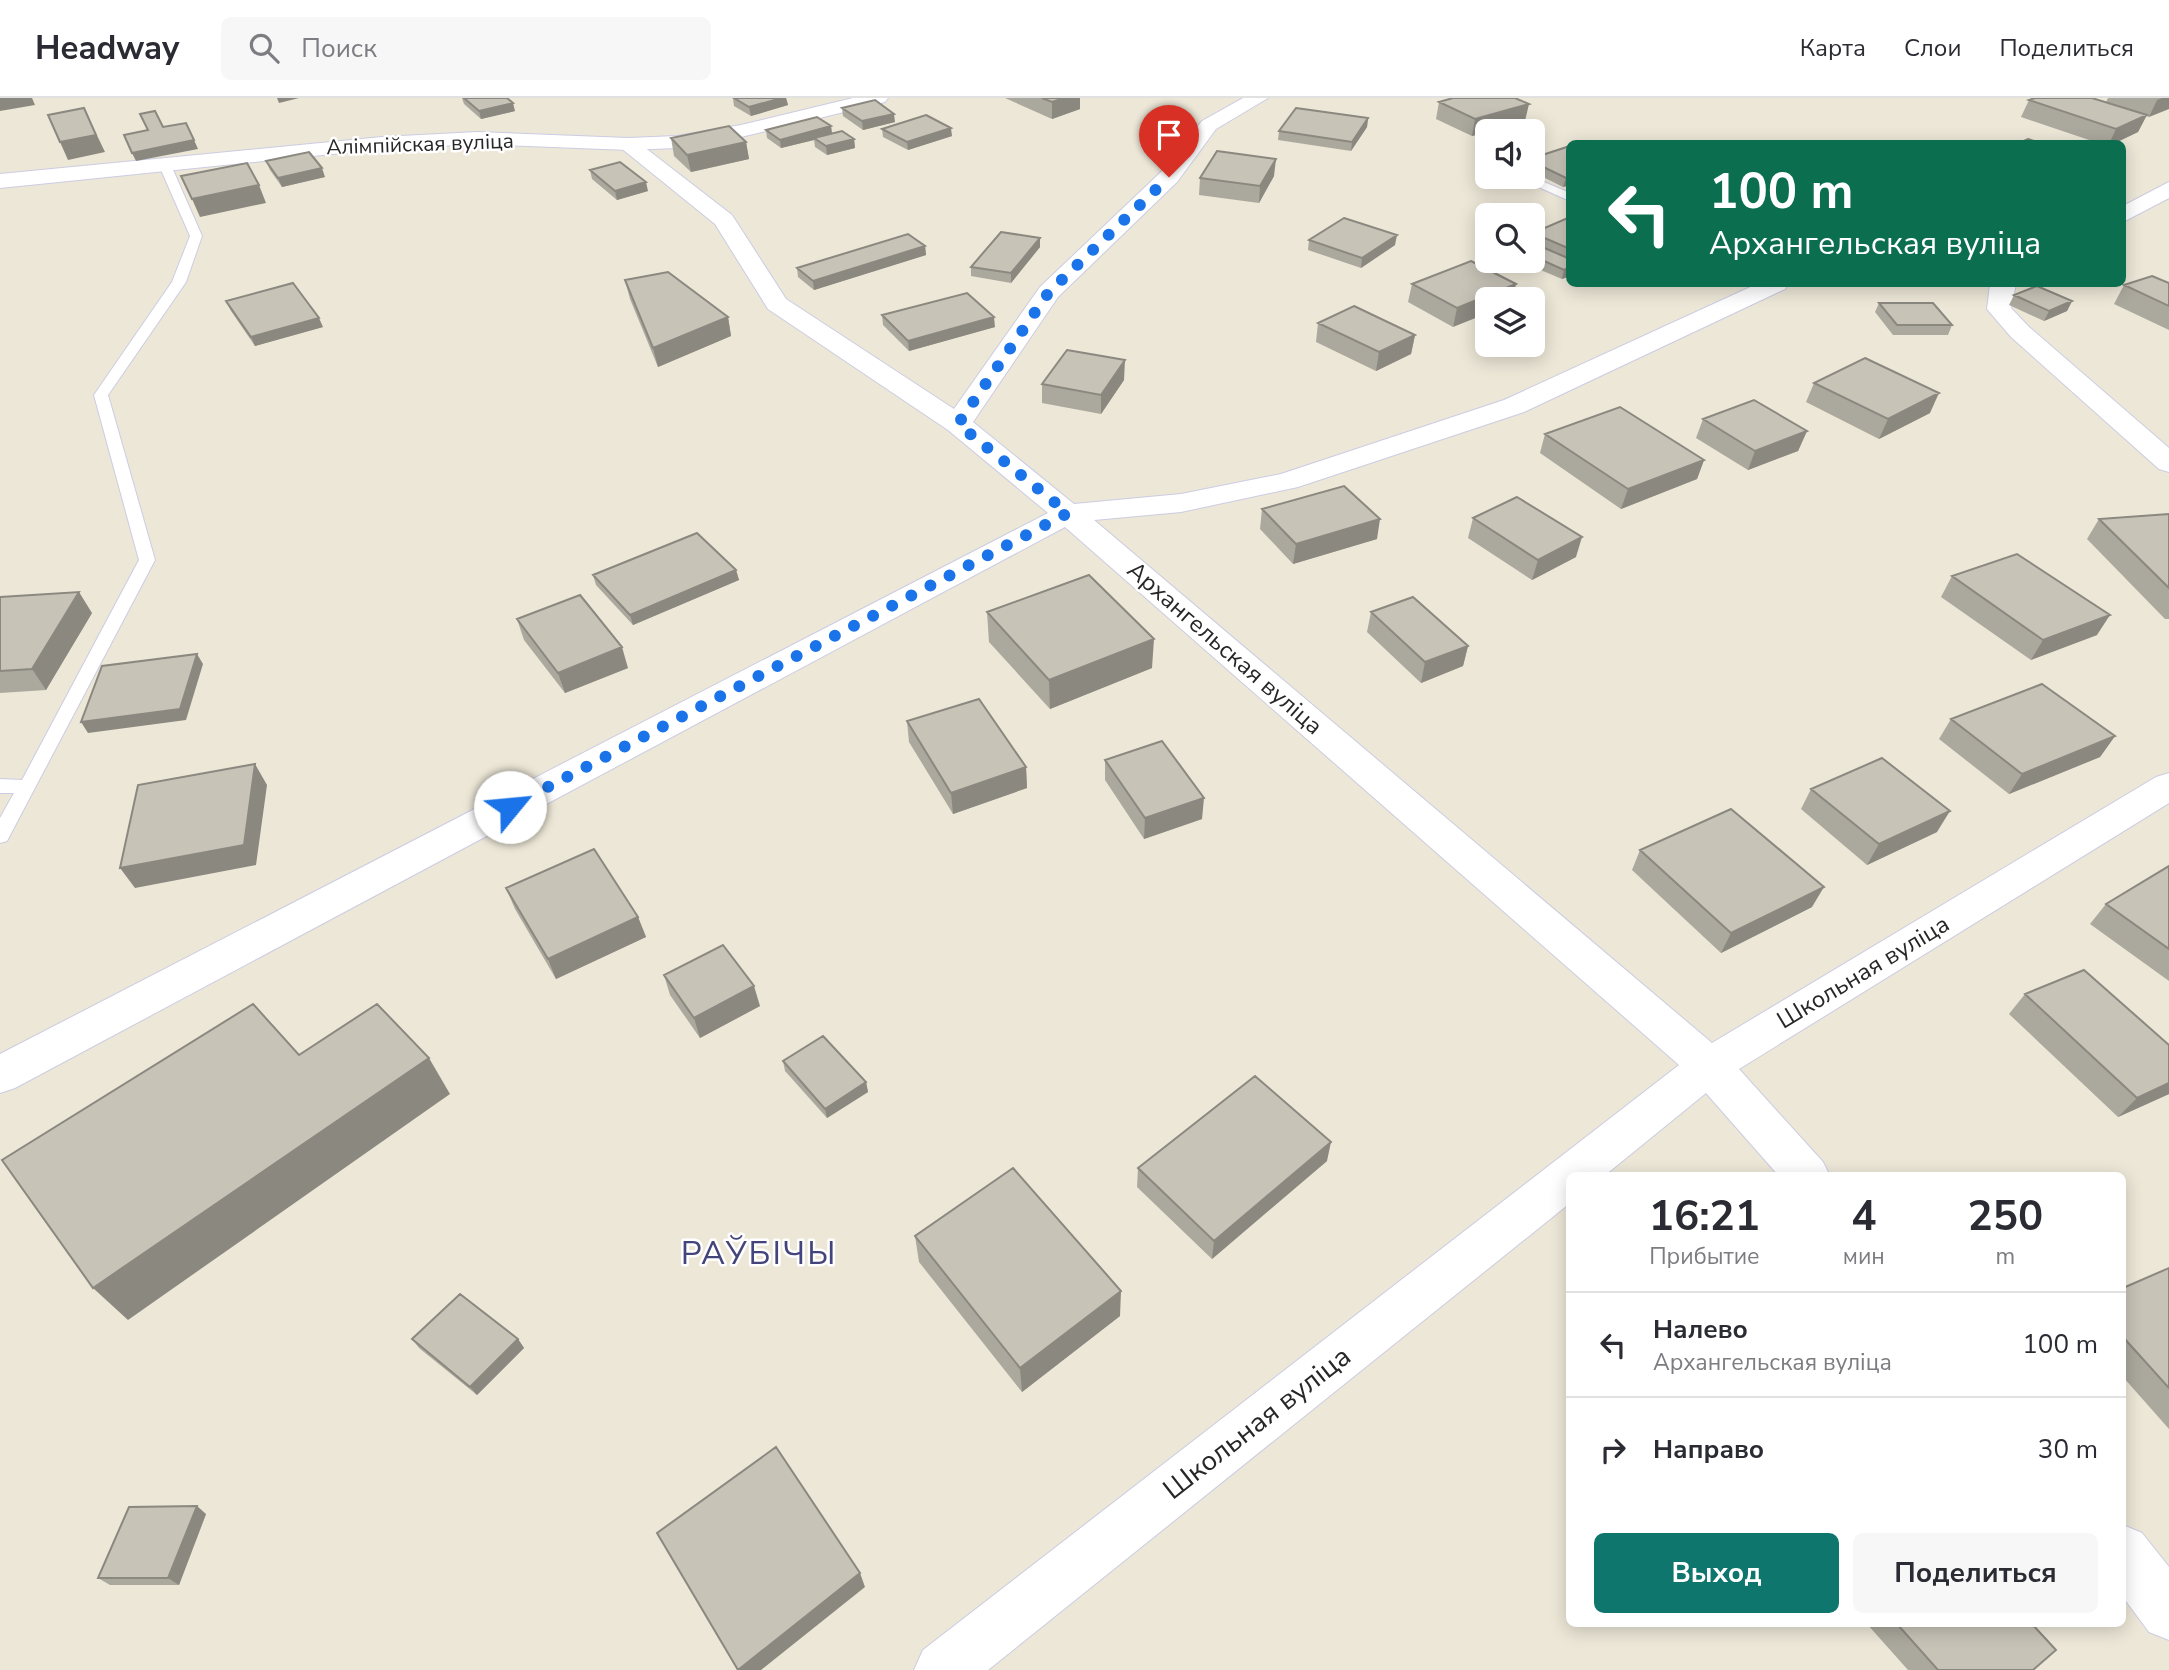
<!DOCTYPE html>
<html lang="ru">
<meta charset="utf-8">
<style>
:root{--surface:#fff;--page:#f7f7f7;--text:#2b2b33;--muted:#7c7c81;--line:#e1e1e2;--accent:#0f766e}
body{margin:0;font-family:"Nunito Sans",sans-serif;background:var(--page);color:var(--text);height:100vh;display:flex;flex-direction:column;font-size:26px;white-space:nowrap}
*{box-sizing:border-box;margin:0}
p{font-size:23px;color:var(--muted)}
.icon{flex:none;width:38px;height:38px;fill:none;stroke:currentColor;stroke-width:2;stroke-linecap:round;stroke-linejoin:round}
.map{position:relative;flex:1;overflow:hidden}
.drawer{position:absolute;left:1566px;top:1074px;width:560px;height:455px;display:flex;flex-direction:column;background:var(--surface);border-radius:10px;box-shadow:0 4px 18px #0003}
.drawer>*{flex:none}
.guide{position:absolute;left:1566px;top:42px;width:560px;height:147px;border-radius:10px;box-shadow:0 4px 18px #0003;background:#0b6e4f;color:#fff;overflow:hidden}
.buttons{position:absolute;left:1475px;top:21px;display:grid;gap:14px}
.buttons a{display:grid;place-items:center;width:70px;height:70px;border-radius:10px;background:var(--surface);box-shadow:0 4px 18px #0003;font-size:35px}
.pin{position:absolute;display:grid;place-items:center;width:60px;height:60px;color:#fff;margin:-72px -30px;border-radius:50% 50% 50% 0;rotate:-45deg;box-shadow:0 0 7px #0007}
.pin .icon{rotate:45deg}
.me{position:absolute;width:77px;margin:-38px;rotate:62deg;stroke-linejoin:round;filter:drop-shadow(0 0 5px #0008)}
.turn{display:flex;align-items:center;gap:24px;height:147px;padding:0 28px;font-size:32px}
.turn .icon{width:91px;height:91px;stroke-width:2.5}
.turn b{display:block;font-size:49px;line-height:60px}
.eta{display:flex;justify-content:space-evenly;align-items:center;height:119px;text-align:center}
.eta b{font-size:42px;font-weight:700;line-height:49px}
.primary-button{display:flex;gap:14px;margin-top:auto;padding:14px 28px}
.primary-button a{flex:1;height:80px;border-radius:10px;background:var(--accent);color:#fff;font-size:28px;font-weight:700;line-height:80px;text-align:center}
.primary-button a+a{background:var(--page);color:var(--text)}
ul{padding:0;list-style:none}
li{display:flex;align-items:center;gap:21px;height:105px;padding:0 28px;border-top:2px solid var(--line)}
li div{flex:1}
li b{display:block;font-size:26px}
li em{font-style:normal}
header{display:flex;align-items:center;gap:42px;box-sizing:border-box;height:98px;padding:0 35px;background:var(--surface);border-bottom:2px solid var(--line)}
header strong{font-size:33px}
nav{display:flex;gap:38px;margin-inline-start:auto;font-size:24px}
.search{width:490px;height:63px;background:var(--page);display:flex;align-items:center;gap:18px;box-sizing:border-box;padding:0 24px;border-radius:10px;color:var(--muted);font-size:26px}
.map>svg:first-child{display:block}
.lines{fill:none;stroke-linecap:round;stroke-linejoin:round}
.service-casing{stroke:#cccce3;stroke-width:2}
.minor-casing{stroke:#cccce3;stroke-width:2}
.tertiary-casing{stroke:#cccce3;stroke-width:2}
.service{fill:#fff;fill-rule:evenodd}
.minor{fill:#fff;fill-rule:evenodd}
.tertiary{fill:#fff;fill-rule:evenodd}
.wall{fill:#aba89d}
.shaded-wall{fill:#8b8880}
.building{fill:#c7c3b7;stroke:#8b8880;stroke-width:2}
.route{stroke:#1a73e8;stroke-width:12;stroke-dasharray:0 21.6}
.labels{text-anchor:middle;dominant-baseline:central;stroke-width:5;stroke-linejoin:round;paint-order:stroke}
.far-street-label{font-size:21px;fill:#272727;stroke:#fff}
.street-label{font-size:24px;fill:#272727;stroke:#fff}
.near-street-label{font-size:28px;fill:#272727;stroke:#fff}
.near-quarter-label{font-size:33px;letter-spacing:2px;fill:#44447c;stroke:#fff}
</style>
<header>
<strong>Headway</strong>
<div class="search"><svg class="icon" aria-label="search" viewBox="0 0 24 24"><circle cx="10" cy="10" r="6"/><path d="M15 15l6 6"/></svg>Поиск</div>
<nav><a>Карта</a><a>Слои</a><a>Поделиться</a></nav>
</header>
<div class="map">
<svg width="2169" height="1572" viewBox="0 0 2169 1572">
<rect width="100%" height="100%" fill="#ece7d7"/>
<g class="lines">
<g class="service-casing">
<path id="service" d="M 1488,61 L 1488,67 L 1483,66 L 1483,62 Z
M 160,63 L 170,65 L 202,138 L 186,184 L 108,297 L 155,462 L 7,743 L 0,745 L 0,720 L 14,695 L 0,695 L 0,681 L 22,682 L 139,462 L 94,297 L 172,184 L 190,138 L 158,65 Z
M 1516,79 L 1532,79 L 1570,95 L 1570,103 Z"/>
</g>
<g class="minor-casing">
<path id="minor" d="M 1243,0 L 1268,0 L 1216,31 L 1177,84 L 1058,199 L 973,324 L 1074,406 L 1181,396 L 1281,376 L 1504,302 L 1757,186 L 1788,186 L 1785,191 L 1524,314 L 1298,389 L 1181,414 L 1094,422 L 1712,945 L 2156,679 L 2169,675 L 2169,705 L 1739,971 L 1823,1064 L 1830,1078 L 1779,1078 L 1706,995 L 1604,1078 L 1570,1078 L 1570,1105 L 988,1572 L 914,1572 L 923,1552 L 1679,967 L 1065,429 L 15,990 L 0,995 L 0,956 L 1048,415 L 948,332 L 768,211 L 715,126 L 621,50 L 618,46 L 621,42 L 635,42 L 732,117 L 786,201 L 954,311 L 1040,189 L 1161,74 L 1202,23 Z
M 2169,84 L 2169,100 L 2123,124 L 2123,108 Z
M 1990,186 L 2016,186 L 2011,210 L 2029,229 L 2169,350 L 2169,374 L 2159,371 L 2011,239 L 1987,211 Z
M 2123,1427 L 2142,1435 L 2169,1469 L 2169,1542 L 2149,1534 L 2123,1499 Z"/>
</g>
<g class="tertiary-casing">
<path id="tertiary" d="M 853,0 L 888,0 L 885,4 L 741,39 L 677,50 L 628,52 L 477,46 L 382,51 L 0,90 L 0,76 L 382,39 L 477,34 L 628,40 L 677,38 L 741,27 Z"/>
</g>
<use href="#service" class="service"/>
<use href="#minor" class="minor"/>
<use href="#tertiary" class="tertiary"/>
</g>
<path class="wall" d="M 462,0 L 507,0 L 515,13 L 481,21 L 464,6 Z
M 733,0 L 786,0 L 788,7 L 751,18 L 734,8 Z
M 1005,0 L 1080,0 L 1080,11 L 1052,21 Z
M 2108,0 L 2169,0 L 2149,19 L 2146,18 L 2138,34 L 2113,46 L 2101,46 L 2021,19 L 2029,2 L 2106,4 Z
M 1439,4 L 1525,23 L 1472,38 L 1436,21 Z
M 842,10 L 895,24 L 863,32 L 843,18 Z
M 1368,20 L 1367,29 L 1351,53 L 1278,42 L 1279,33 Z
M 831,28 L 832,35 L 854,41 L 855,50 L 827,57 L 815,49 L 814,42 L 781,50 L 767,40 L 766,32 Z
M 882,31 L 952,38 L 908,52 L 883,39 Z
M 671,40 L 746,44 L 749,61 L 691,74 L 674,58 Z
M 1570,48 L 1570,87 L 1563,89 L 1533,74 L 1533,60 Z
M 266,63 L 325,79 L 282,89 L 270,72 Z
M 590,72 L 648,93 L 617,102 L 592,81 Z
M 1274,78 L 1259,105 L 1199,97 L 1200,80 Z
M 1570,119 L 1570,178 L 1562,181 L 1519,163 L 1533,163 L 1533,135 Z
M 1040,140 L 1040,149 L 1011,185 L 971,178 L 971,169 Z
M 1309,142 L 1395,147 L 1361,170 L 1308,152 Z
M 925,148 L 926,157 L 814,192 L 798,179 L 797,170 Z
M 1471,163 L 1453,229 L 1408,204 L 1412,186 Z
M 625,182 L 728,219 L 731,238 L 658,269 L 630,201 Z
M 2169,185 L 2169,232 L 2114,206 L 2124,187 Z
M 2014,197 L 2072,203 L 2067,213 L 2044,223 L 2009,207 Z
M 226,203 L 323,229 L 255,248 L 231,213 Z
M 1879,205 L 1952,227 L 1948,237 L 1893,237 L 1875,214 Z
M 882,217 L 995,229 L 909,253 L 883,227 Z
M 1318,225 L 1415,237 L 1411,256 L 1376,273 L 1316,244 Z
M 1124,282 L 1101,316 L 1042,305 L 1042,286 Z
M 1814,285 L 1930,315 L 1879,341 L 1806,304 Z
M 1703,321 L 1807,333 L 1798,353 L 1748,372 L 1696,340 Z
M 1545,336 L 1704,362 L 1697,381 L 1621,411 L 1540,355 Z
M 1262,411 L 1377,441 L 1293,466 L 1260,431 Z
M 2169,416 L 2169,521 L 2165,521 L 2087,441 L 2099,421 Z
M 1473,420 L 1576,459 L 1532,482 L 1468,440 Z
M 736,472 L 739,482 L 633,527 L 596,487 L 593,477 Z
M 1952,478 L 2097,537 L 2031,562 L 1941,499 Z
M 0,499 L 92,515 L 46,592 L 0,595 Z
M 987,514 L 1152,570 L 1050,611 L 989,544 Z
M 1371,514 L 1468,548 L 1463,568 L 1421,585 L 1367,534 Z
M 517,521 L 628,570 L 565,595 L 524,542 Z
M 1951,621 L 2115,638 L 2100,659 L 2009,696 L 1939,641 Z
M 907,623 L 1026,669 L 1027,690 L 953,716 L 909,644 Z
M 1105,662 L 1202,721 L 1144,741 L 1105,682 Z
M 1811,691 L 1937,734 L 1867,767 L 1801,711 Z
M 1640,752 L 1812,809 L 1721,855 L 1632,772 Z
M 2169,768 L 2169,883 L 2090,826 L 2106,806 Z
M 506,790 L 638,819 L 646,839 L 556,881 L 515,811 Z
M 664,877 L 760,908 L 700,940 L 670,897 Z
M 2025,896 L 2169,947 L 2169,996 L 2118,1019 L 2009,916 Z
M 783,963 L 866,984 L 868,994 L 827,1020 L 785,973 Z
M 1327,1063 L 1212,1161 L 1137,1089 L 1138,1070 Z
M 915,1138 L 1120,1218 L 1022,1294 L 919,1164 Z
M 2169,1170 L 2169,1331 L 2123,1279 L 2123,1190 Z
M 412,1241 L 518,1241 L 524,1250 L 477,1297 L 419,1250 Z
M 206,1416 L 179,1487 L 110,1487 L 98,1480 Z
M 1867,1526 L 2032,1526 L 2033,1572 L 1908,1572 Z"/>
<path class="shaded-wall" d="M 0,0 L 32,0 L 35,7 L 0,13 Z
M 277,0 L 299,0 L 279,5 Z
M 782,0 L 786,0 L 788,7 L 751,18 L 749,9 Z
M 1064,0 L 1080,0 L 1080,11 L 1052,21 L 1052,4 Z
M 2162,0 L 2169,0 L 2169,11 L 2149,19 L 2157,2 Z
M 513,5 L 515,13 L 481,21 L 479,13 Z
M 1529,6 L 1525,23 L 1472,38 L 1475,21 Z
M 894,16 L 895,24 L 863,32 L 862,23 Z
M 2147,17 L 2138,34 L 2113,46 L 2109,46 L 2116,31 Z
M 1368,20 L 1367,29 L 1351,53 L 1352,44 Z
M 92,27 L 105,54 L 68,62 L 60,44 Z
M 831,28 L 832,37 L 814,40 L 814,42 L 781,50 L 780,42 Z
M 951,30 L 952,38 L 908,52 L 907,44 Z
M 854,41 L 855,50 L 827,57 L 826,48 Z
M 194,42 L 198,51 L 136,63 L 132,55 Z
M 746,44 L 749,61 L 691,74 L 687,57 Z
M 1276,61 L 1274,78 L 1259,105 L 1260,88 Z
M 322,70 L 325,79 L 282,89 L 278,80 Z
M 1570,79 L 1570,87 L 1563,89 L 1566,80 Z
M 646,84 L 648,93 L 617,102 L 615,93 Z
M 259,87 L 266,105 L 200,119 L 192,101 Z
M 1397,137 L 1395,147 L 1361,170 L 1362,160 Z
M 1040,140 L 1040,149 L 1011,185 L 1011,175 Z
M 925,148 L 926,157 L 814,192 L 813,183 Z
M 1570,169 L 1570,178 L 1562,181 L 1564,172 Z
M 1516,186 L 1513,201 L 1488,201 L 1488,215 L 1453,229 L 1457,210 Z
M 2072,203 L 2067,213 L 2044,223 L 2049,213 Z
M 728,219 L 731,238 L 658,269 L 653,250 Z
M 994,219 L 995,229 L 909,253 L 908,243 Z
M 319,220 L 323,229 L 255,248 L 251,239 Z
M 1415,237 L 1411,256 L 1376,273 L 1379,254 Z
M 1125,262 L 1124,282 L 1101,316 L 1101,297 Z
M 1939,295 L 1930,315 L 1879,341 L 1888,321 Z
M 1807,333 L 1798,353 L 1748,372 L 1755,353 Z
M 1704,362 L 1697,381 L 1621,411 L 1628,391 Z
M 1380,421 L 1377,441 L 1293,466 L 1296,446 Z
M 1582,439 L 1576,459 L 1532,482 L 1538,462 Z
M 736,472 L 739,482 L 633,527 L 630,517 Z
M 79,494 L 92,515 L 46,592 L 32,571 Z
M 2110,517 L 2097,537 L 2031,562 L 2043,542 Z
M 1154,541 L 1152,570 L 1050,611 L 1049,582 Z
M 1468,548 L 1463,568 L 1421,585 L 1425,564 Z
M 622,549 L 628,570 L 565,595 L 558,575 Z
M 197,556 L 203,566 L 186,622 L 88,635 L 81,624 Z
M 2115,638 L 2100,659 L 2009,696 L 2022,676 Z
M 255,666 L 267,687 L 256,767 L 135,790 L 120,770 Z
M 1026,669 L 1027,690 L 953,716 L 951,695 Z
M 1204,700 L 1202,721 L 1144,741 L 1145,720 Z
M 1950,713 L 1937,734 L 1867,767 L 1879,746 Z
M 1824,789 L 1812,809 L 1721,855 L 1731,835 Z
M 638,819 L 646,839 L 556,881 L 548,861 Z
M 754,888 L 760,908 L 700,940 L 694,920 Z
M 429,960 L 450,996 L 128,1222 L 93,1190 Z
M 866,984 L 868,994 L 827,1020 L 825,1011 Z
M 2169,985 L 2169,996 L 2118,1019 L 2137,1000 Z
M 1331,1044 L 1327,1063 L 1212,1161 L 1214,1143 Z
M 1121,1193 L 1120,1218 L 1022,1294 L 1020,1270 Z
M 518,1241 L 524,1250 L 477,1297 L 470,1289 Z
M 197,1408 L 206,1416 L 179,1487 L 168,1480 Z
M 860,1475 L 865,1489 L 761,1572 L 738,1572 Z"/>
<path class="building" d="M 464,0 L 507,0 L 513,5 L 479,13 Z
M 734,0 L 782,0 L 749,9 Z
M 1042,0 L 1064,0 L 1052,4 Z
M 1453,0 L 1515,0 L 1529,6 L 1475,21 L 1439,4 Z
M 2035,0 L 2092,0 L 2147,17 L 2116,31 L 2029,2 Z
M 875,2 L 894,16 L 862,23 L 842,10 Z
M 84,10 L 96,37 L 60,44 L 48,17 Z
M 1296,10 L 1368,20 L 1352,44 L 1279,33 Z
M 155,13 L 163,29 L 186,25 L 194,42 L 132,55 L 124,37 L 148,32 L 140,16 Z
M 926,17 L 951,30 L 907,44 L 882,31 Z
M 817,19 L 831,28 L 780,42 L 766,32 Z
M 729,28 L 746,44 L 687,57 L 671,40 Z
M 842,33 L 854,41 L 826,48 L 814,40 Z
M 2028,41 L 2042,46 L 2017,46 Z
M 1570,48 L 1570,79 L 1566,80 L 1533,64 L 1533,60 Z
M 1217,53 L 1276,61 L 1260,88 L 1200,80 Z
M 309,54 L 322,70 L 278,80 L 266,63 Z
M 620,64 L 646,84 L 615,93 L 590,72 Z
M 247,65 L 259,87 L 192,101 L 181,78 Z
M 1570,119 L 1570,151 L 1533,135 Z
M 1344,120 L 1397,137 L 1362,160 L 1309,142 Z
M 1001,134 L 1040,140 L 1011,175 L 971,169 Z
M 908,136 L 925,148 L 813,183 L 797,170 Z
M 1533,145 L 1570,161 L 1570,169 L 1564,172 L 1533,158 Z
M 1471,163 L 1516,186 L 1457,210 L 1412,186 Z
M 668,174 L 728,219 L 653,250 L 625,182 Z
M 2152,178 L 2169,185 L 2169,208 L 2124,187 Z
M 293,185 L 319,220 L 251,239 L 226,203 Z
M 2037,188 L 2072,203 L 2049,213 L 2014,197 Z
M 967,195 L 994,219 L 908,243 L 882,217 Z
M 1879,205 L 1933,205 L 1952,227 L 1897,227 Z
M 1354,208 L 1415,237 L 1379,254 L 1318,225 Z
M 1067,252 L 1125,262 L 1101,297 L 1042,286 Z
M 1865,260 L 1939,295 L 1888,321 L 1814,285 Z
M 1754,302 L 1807,333 L 1755,353 L 1703,321 Z
M 1620,309 L 1704,362 L 1628,391 L 1545,336 Z
M 1344,388 L 1380,421 L 1296,446 L 1262,411 Z
M 1517,399 L 1582,439 L 1538,462 L 1473,420 Z
M 2169,416 L 2169,490 L 2099,421 Z
M 697,435 L 736,472 L 630,517 L 593,477 Z
M 2017,456 L 2110,517 L 2043,542 L 1952,478 Z
M 1089,477 L 1154,541 L 1049,582 L 987,514 Z
M 79,494 L 32,571 L 0,573 L 0,499 Z
M 580,497 L 622,549 L 558,575 L 517,521 Z
M 1413,499 L 1468,548 L 1425,564 L 1371,514 Z
M 197,556 L 180,611 L 81,624 L 102,568 Z
M 2042,586 L 2115,638 L 2022,676 L 1951,621 Z
M 979,601 L 1026,669 L 951,695 L 907,623 Z
M 1162,643 L 1204,700 L 1145,720 L 1105,662 Z
M 1882,660 L 1950,713 L 1879,746 L 1811,691 Z
M 255,666 L 244,747 L 120,770 L 138,687 Z
M 1731,711 L 1824,789 L 1731,835 L 1640,752 Z
M 594,751 L 638,819 L 548,861 L 506,790 Z
M 2169,768 L 2169,851 L 2106,806 Z
M 723,847 L 754,888 L 694,920 L 664,877 Z
M 2084,872 L 2169,947 L 2169,985 L 2137,1000 L 2025,896 Z
M 253,906 L 299,957 L 377,906 L 429,960 L 93,1190 L 2,1062 Z
M 823,938 L 866,984 L 825,1011 L 783,963 Z
M 1255,978 L 1331,1044 L 1214,1143 L 1138,1070 Z
M 1013,1070 L 1121,1193 L 1020,1270 L 915,1138 Z
M 2169,1170 L 2169,1290 L 2123,1239 L 2123,1190 Z
M 460,1196 L 518,1241 L 470,1289 L 412,1241 Z
M 776,1349 L 860,1475 L 738,1572 L 657,1435 Z
M 197,1408 L 168,1480 L 98,1480 L 129,1409 Z
M 1897,1526 L 2032,1526 L 2056,1552 L 2033,1572 L 1938,1572 Z"/>
<g class="lines">
<path class="route" d="M 510,709 L 1068,415 L 958,326 L 1049,194 L 1169,79"/>
</g>
<g class="labels">
<g class="far-street-label">
<text transform="translate(420 46) rotate(-2)">Алімпійская вуліца</text>
</g>
<g class="street-label">
<text transform="translate(1225 550) rotate(41)">Архангельская вуліца</text>
<text transform="translate(1863 874) rotate(-31)">Школьная вуліца</text>
</g>
<g class="near-street-label">
<text transform="translate(1257 1325) rotate(-38)">Школьная вуліца</text>
</g>
<g class="near-quarter-label">
<text x="759" y="1155">РАЎБІЧЫ</text>
</g>
</g>
</svg>
<div class="buttons">
<a><svg class="icon" aria-label="sound" viewBox="0 0 24 24"><path d="M4 9h4l5-4v14l-5-4H4zM17 9q2 3 0 6"/></svg></a>
<a><svg class="icon" aria-label="search" viewBox="0 0 24 24"><circle cx="10" cy="10" r="6"/><path d="M15 15l6 6"/></svg></a>
<a><svg class="icon" aria-label="layers" viewBox="0 0 24 24"><path d="M12 4l9 5-9 5-9-5zM3 14l9 5 9-5"/></svg></a>
</div>
<div class="pin" style="left:1169px;top:79px;background:#d93025"><svg class="icon" aria-label="arrive" viewBox="0 0 24 24"><path d="M6 21V4h12l-3 4 3 4H6"/></svg></div>
<svg class="me" style="left:510px;top:709px" viewBox="-20 -20 40 40"><circle r="19" fill="#fff"/><path d="M0-13L10 11 0 6-10 11z" fill="#1a73e8"/></svg>
<div class="guide">
<div class="turn"><svg class="icon" aria-label="left" viewBox="0 0 24 24"><path d="M17 20v-9H6M10 6l-5 5 5 5"/></svg><div><b>100 m</b>Архангельская вуліца</div></div>
</div>
<section class="drawer">
<div class="eta">
<div><b>16:21</b><p>Прибытие</p></div>
<div><b>4</b><p>мин</p></div>
<div><b>250</b><p>m</p></div>
</div>
<ul>
<li><svg class="icon" aria-label="left" viewBox="0 0 24 24"><path d="M17 20v-9H6M10 6l-5 5 5 5"/></svg><div><b>Налево</b><p>Архангельская вуліца</p></div><em>100 m</em></li>
<li><svg class="icon" aria-label="right" viewBox="0 0 24 24"><path d="M7 20v-9h11M14 6l5 5-5 5"/></svg><div><b>Направо</b></div><em>30 m</em></li>
</ul>
<div class="primary-button"><a>Выход</a><a>Поделиться</a></div>
</section>
</div>
